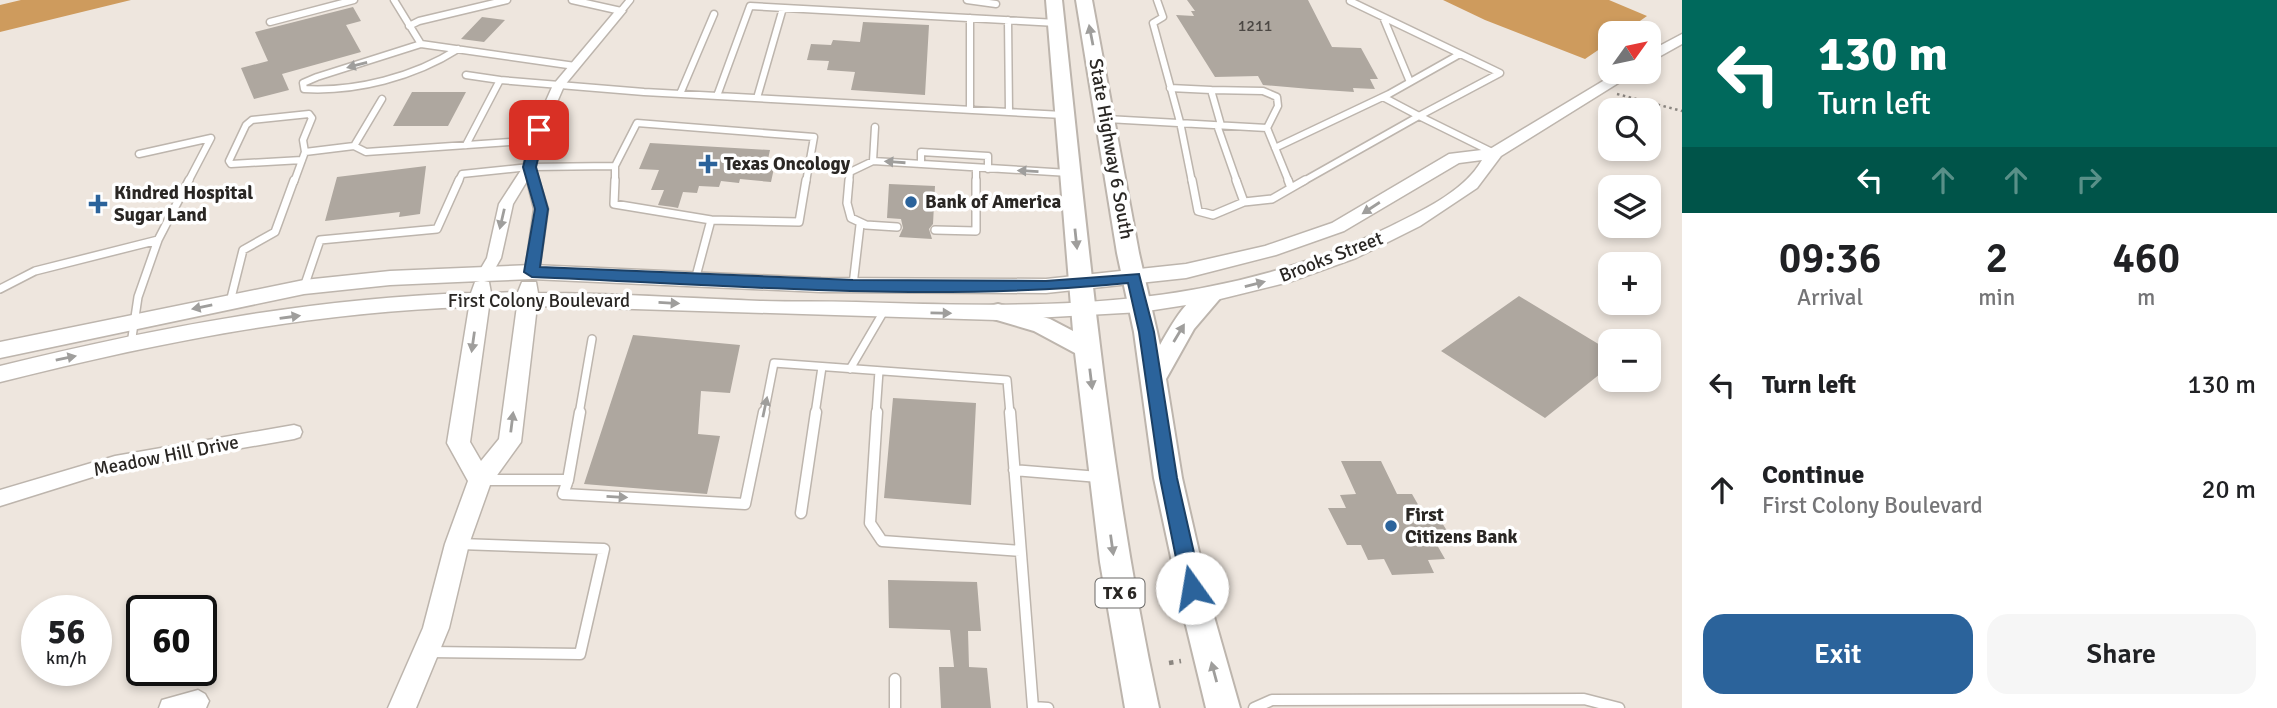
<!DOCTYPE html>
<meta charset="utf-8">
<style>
:root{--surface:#fff;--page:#f6f6f6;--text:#202124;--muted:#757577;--accent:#2b639b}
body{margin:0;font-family:Signika,sans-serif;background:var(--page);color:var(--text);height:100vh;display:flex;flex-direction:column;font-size:26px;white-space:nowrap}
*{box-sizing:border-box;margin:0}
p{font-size:23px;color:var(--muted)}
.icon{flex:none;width:38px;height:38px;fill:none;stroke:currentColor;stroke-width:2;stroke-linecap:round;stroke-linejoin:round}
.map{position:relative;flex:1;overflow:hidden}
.side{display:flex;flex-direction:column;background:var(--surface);width:595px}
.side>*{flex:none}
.hud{background:#00695c;color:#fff;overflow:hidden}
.needle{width:46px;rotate:57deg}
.buttons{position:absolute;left:1598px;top:21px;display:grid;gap:14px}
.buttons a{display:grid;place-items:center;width:63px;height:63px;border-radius:14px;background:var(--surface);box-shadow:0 4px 10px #0003;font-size:35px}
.speed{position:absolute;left:21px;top:595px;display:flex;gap:14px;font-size:35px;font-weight:700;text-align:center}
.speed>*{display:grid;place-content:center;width:91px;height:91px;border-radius:50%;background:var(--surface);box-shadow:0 4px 10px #0003;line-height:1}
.speed small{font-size:18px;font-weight:400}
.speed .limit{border:4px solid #111;border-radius:10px;background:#fff;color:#111}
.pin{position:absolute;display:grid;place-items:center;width:60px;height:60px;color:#fff;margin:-30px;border-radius:14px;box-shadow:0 4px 10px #0006}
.me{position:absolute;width:77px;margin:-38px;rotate:347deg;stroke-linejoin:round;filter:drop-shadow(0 0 5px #0008)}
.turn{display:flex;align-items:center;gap:24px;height:147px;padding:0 21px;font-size:32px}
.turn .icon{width:91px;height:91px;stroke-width:2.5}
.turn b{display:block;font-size:49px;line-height:60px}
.lanes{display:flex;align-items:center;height:66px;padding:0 21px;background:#0003;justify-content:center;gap:35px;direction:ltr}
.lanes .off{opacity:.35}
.eta{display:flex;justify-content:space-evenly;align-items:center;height:119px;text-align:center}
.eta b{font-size:42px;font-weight:600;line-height:49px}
.action{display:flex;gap:14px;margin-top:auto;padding:14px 21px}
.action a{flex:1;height:80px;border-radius:21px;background:var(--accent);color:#fff;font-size:28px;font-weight:600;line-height:80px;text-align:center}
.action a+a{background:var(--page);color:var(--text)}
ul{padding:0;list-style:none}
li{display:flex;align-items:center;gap:21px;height:105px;padding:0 21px}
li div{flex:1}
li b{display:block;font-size:26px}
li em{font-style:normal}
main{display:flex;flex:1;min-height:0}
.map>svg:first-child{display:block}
.water{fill:#ce9b5d}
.building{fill:#aea79f}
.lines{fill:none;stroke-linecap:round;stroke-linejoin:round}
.lane-far2-casing{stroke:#bdb5ad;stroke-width:9}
.lane-far1-casing{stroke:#bdb5ad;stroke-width:10}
.lane-casing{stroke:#bdb5ad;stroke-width:13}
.street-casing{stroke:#bdb5ad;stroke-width:3}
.secondary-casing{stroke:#bdb5ad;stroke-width:3}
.primary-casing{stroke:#bdb5ad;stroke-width:4}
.path-far1{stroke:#8b8680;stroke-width:2.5;stroke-dasharray:2.5 3.5;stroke-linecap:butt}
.path{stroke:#8b8680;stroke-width:4.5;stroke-dasharray:4.5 6;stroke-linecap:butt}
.lane-far2{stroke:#fff;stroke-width:6}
.lane-far1{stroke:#fff;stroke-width:7}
.lane{stroke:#fff;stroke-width:10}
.street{fill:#fff;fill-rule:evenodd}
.secondary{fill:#fff;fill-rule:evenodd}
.primary{fill:#fff;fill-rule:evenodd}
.oneway{fill:#9f9e9c}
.route{fill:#2b639b;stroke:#1c4065;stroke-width:2}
.poi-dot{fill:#2b639b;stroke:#fff;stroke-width:2.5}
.labels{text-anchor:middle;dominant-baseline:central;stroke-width:7;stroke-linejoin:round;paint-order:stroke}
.number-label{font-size:16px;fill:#4b4743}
.shield{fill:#fff;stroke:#6a6866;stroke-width:2}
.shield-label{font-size:18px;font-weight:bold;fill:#2a2724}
.street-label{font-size:19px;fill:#2a2724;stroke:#fff}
.poi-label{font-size:19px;font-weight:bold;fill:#2a2724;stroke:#fff;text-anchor:start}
</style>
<main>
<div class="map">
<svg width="1682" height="708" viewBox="0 0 1682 708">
<rect width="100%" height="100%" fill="#eee6de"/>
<path class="water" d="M 21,0 L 131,0 L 0,32 L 0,5 Z
M 1443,0 L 1609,0 L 1647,16 L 1623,33 L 1610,33 L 1610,42 L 1585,59 L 1485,20 Z"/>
<path class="building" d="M 1187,0 L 1308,0 L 1332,47 L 1361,48 L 1378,79 L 1370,79 L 1375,89 L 1353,88 L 1354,92 L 1310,89 L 1263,85 L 1258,76 L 1215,77 L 1176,15 L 1194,16 L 1191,11 L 1195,11 Z
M 353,7 L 361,21 L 346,25 L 361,52 L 282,74 L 289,90 L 254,99 L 241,68 L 268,61 L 255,32 Z
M 482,17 L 505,20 L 484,42 L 461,39 Z
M 863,22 L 929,25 L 925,95 L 851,90 L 855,72 L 827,70 L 829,61 L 807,60 L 811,44 L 831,45 L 833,40 L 860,42 Z
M 412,92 L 466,92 L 448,126 L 393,126 Z
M 650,143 L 770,150 L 768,159 L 776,159 L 771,182 L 740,179 L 739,183 L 721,181 L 719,187 L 699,186 L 697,193 L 683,192 L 678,208 L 673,207 L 658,205 L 664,190 L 651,190 L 659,170 L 639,169 Z
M 426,166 L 420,214 L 399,217 L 400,212 L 325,221 L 337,177 Z
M 889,184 L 935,186 L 933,224 L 929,229 L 932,239 L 899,237 L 903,228 L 901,219 L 887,218 Z
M 1519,296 L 1610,351 L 1610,366 L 1545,418 L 1441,351 Z
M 633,335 L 740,345 L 730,393 L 701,391 L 698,434 L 720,436 L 707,494 L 584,484 Z
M 893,398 L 976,403 L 971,505 L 884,498 Z
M 1341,461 L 1381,461 L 1397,494 L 1412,494 L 1420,508 L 1433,508 L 1455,544 L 1437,545 L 1445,559 L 1428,560 L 1434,573 L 1392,575 L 1384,559 L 1368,560 L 1361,545 L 1347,545 L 1328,508 L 1346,508 L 1340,495 L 1356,494 Z
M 888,580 L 977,582 L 981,631 L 968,631 L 969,667 L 987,668 L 991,708 L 941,708 L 939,667 L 954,667 L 950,630 L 889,628 Z"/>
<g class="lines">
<g class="lane-far2-casing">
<path id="lane-far2" d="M 394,0 L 421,44 L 575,66
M 572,0 L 621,11 L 630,0
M 967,0 L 996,4
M 1157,0 L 1163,17 L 1153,23 L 1180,122 L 1192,182
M 1350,1 L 1500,73 L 1419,116 L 1494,153
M 1383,17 L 1410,82
M 970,18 L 970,110
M 1008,20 L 1009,112
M 270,22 L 354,0
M 409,26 L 419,21 L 507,0
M 421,44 L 317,77 L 303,83 L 304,89 C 356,92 414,77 458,49
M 466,75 L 500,80
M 1170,88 L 1211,90 L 1221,125
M 1211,90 L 1263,91 L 1277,97 L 1278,106 L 1267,128 L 1289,182
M 680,94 L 714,14
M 717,96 L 750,6 L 1057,23
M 1383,97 L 1419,116
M 757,98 L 783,8
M 1107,119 L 1267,128
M 1217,125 L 1237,182
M 466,145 L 500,80 L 644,92 L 1063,115
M 354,146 L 382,99
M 1275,148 L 1389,94 L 1460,54
M 139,154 L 211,138 L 188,182
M 302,160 L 231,164 L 229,161 L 246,125 L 252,120 L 309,114 L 312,118 L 303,140 L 305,152
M 873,161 L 875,127
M 921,164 L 921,152 L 988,156 L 988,169
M 615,166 L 637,123 L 814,137 L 806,182
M 976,168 L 976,182
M 294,182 L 305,152 L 354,146 L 366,152 L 537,140
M 458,182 L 462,174 L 529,167 L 615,166 L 615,182
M 849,182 L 850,172 L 873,161 L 1069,173
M 1302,182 L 1419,116"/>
</g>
<g class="lane-far1-casing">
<path id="lane-far1" d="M 615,180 L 614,204 L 711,220 L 695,280
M 849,180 L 847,203 L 851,218 L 866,225 L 897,227
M 1192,180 L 1198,211 L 1213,215 L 1244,202
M 1236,180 L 1244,202 L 1272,199 L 1305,180
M 1288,180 L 1291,188
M 711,220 L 799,222 L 806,180
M 935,230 L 976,231 L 976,180
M 158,240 L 189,180
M 853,285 L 860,225
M 304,287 L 320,240 L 437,229 L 459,180
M 0,289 L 35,271 L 158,240 L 138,297 L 131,344
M 230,302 L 243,250 L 275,232 L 294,180
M 850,369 L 884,311
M 579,414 L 592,339
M 764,414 L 774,363 L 1007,380 L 1010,414
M 815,414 L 822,367
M 876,414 L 879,371"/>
</g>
<g class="lane-casing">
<path id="lane" d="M 877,412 L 870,523 L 882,541 L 1020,551
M 1010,412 L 1033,708
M 1014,470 L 1099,477
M 483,480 L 568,480 L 580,412
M 568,480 L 563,494 L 745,504 L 764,412
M 801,513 L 816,412
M 429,652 L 580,654 L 604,549 L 460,544
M 895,679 L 895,708
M 1033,707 L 1048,708
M 1254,708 L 1272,700 L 1584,699 L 1619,708"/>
</g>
<g class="street-casing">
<path id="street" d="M 617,9 L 626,11 L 564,86 L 545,130 L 535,167 L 548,209 L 539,272 L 532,277 L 525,272 L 534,209 L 527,181 L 513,204 L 501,258 L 489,279 L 479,279 L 477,275 L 487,258 L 499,204 L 523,167 L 533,130 L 553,85 Z
M 294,425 L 300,427 L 302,432 L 300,437 L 294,439 L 115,470 L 0,506 L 0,490 L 115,456 Z
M 198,690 L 205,694 L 209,701 L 206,708 L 159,708 L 162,700 Z"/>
</g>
<g class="secondary-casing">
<path id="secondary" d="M 1682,34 L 1682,44 L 1648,63 L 1648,52 Z
M 1618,72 L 1636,72 L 1501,156 L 1477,188 L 1420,226 L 1356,258 L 1289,282 L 1212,301 L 1141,312 L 997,320 L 537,306 L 521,442 L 490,485 L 469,544 L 449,628 L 416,708 L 388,708 L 423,628 L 445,544 L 468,481 L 447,443 L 469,307 C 310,312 154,343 0,382 L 0,366 C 155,328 311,298 471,293 L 475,282 L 480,281 L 390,285 L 304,294 L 0,358 L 0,342 L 304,280 L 390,271 L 532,265 L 821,278 L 1046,279 L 1186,264 L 1265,246 L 1332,223 L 1449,154 L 1490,149 ZM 1482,160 C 1464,192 1421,211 1389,227 C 1214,312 1045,308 856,302 C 824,301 792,302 760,301 C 686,298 612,293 538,293 L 536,282 L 522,282 L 518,292 L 491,293 L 489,282 L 484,281 L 532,279 L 821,292 L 1046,293 L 1186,278 L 1276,255 L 1344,231 L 1459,163 ZM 517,306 L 499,439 L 481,461 L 470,442 L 489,307 Z"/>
</g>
<g class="primary-casing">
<path id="primary" d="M 1046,0 L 1062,0 C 1088,238 1108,474 1159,708 L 1125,708 L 1100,562 L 1075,353 L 1034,331 L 990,318 L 986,312 L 990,306 L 998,304 L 1050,319 L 1073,331 Z
M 1076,0 L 1092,0 L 1139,253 L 1160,345 C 1171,326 1194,282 1219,289 L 1223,295 L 1194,329 L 1166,379 L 1182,478 L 1213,613 L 1240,708 L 1206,708 L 1183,613 L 1154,478 L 1134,332 L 1117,253 Z"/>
</g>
<path class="path-far1" d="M 1617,94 L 1682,111"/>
<path class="path" d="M 1169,663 L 1181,661"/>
<use href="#lane-far2" class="lane-far2"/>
<use href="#lane-far1" class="lane-far1"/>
<use href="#lane" class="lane"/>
<use href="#street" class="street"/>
<use href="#secondary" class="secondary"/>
<use href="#primary" class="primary"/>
</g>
<defs><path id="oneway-solid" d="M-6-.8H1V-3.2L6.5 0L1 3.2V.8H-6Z" transform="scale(1.75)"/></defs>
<g class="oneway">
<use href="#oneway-solid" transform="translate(1091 35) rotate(-101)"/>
<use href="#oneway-solid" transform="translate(357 65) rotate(165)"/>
<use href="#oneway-solid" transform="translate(895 162) rotate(-176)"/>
<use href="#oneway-solid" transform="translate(1028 171) rotate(-177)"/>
<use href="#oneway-solid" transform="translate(1371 208) rotate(147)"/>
<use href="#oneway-solid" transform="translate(502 219) rotate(103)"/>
<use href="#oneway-solid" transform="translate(1076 239) rotate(84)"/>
<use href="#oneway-solid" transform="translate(1255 284) rotate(-14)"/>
<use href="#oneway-solid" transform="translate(669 303) rotate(3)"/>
<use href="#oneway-solid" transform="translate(202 307) rotate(168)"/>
<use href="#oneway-solid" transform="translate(941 313) rotate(1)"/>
<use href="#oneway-solid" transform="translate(290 317) rotate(-8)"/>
<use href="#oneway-solid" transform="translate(1179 333) rotate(-59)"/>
<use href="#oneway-solid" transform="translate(473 342) rotate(98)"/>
<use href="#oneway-solid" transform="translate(66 358) rotate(-12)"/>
<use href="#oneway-solid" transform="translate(1091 379) rotate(83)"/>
<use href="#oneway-solid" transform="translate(765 407) rotate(-78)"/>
<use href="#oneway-solid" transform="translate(512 422) rotate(-83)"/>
<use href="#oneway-solid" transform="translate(617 497) rotate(3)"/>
<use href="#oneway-solid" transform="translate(1112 545) rotate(82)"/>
<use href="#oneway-solid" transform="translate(1214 672) rotate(-105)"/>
</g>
<path class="route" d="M 539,126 L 545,130 L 536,167 L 548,209 L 540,267 L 853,280 L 1046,281 L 1139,274 L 1154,332 L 1177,478 L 1202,588 L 1199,595 L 1192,597 L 1185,595 L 1182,588 L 1160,478 L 1139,332 L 1128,283 C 930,303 730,285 532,277 L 524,272 L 535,209 L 523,167 L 533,130 Z"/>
<g class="poi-dot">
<path d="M704.5 153.5h7v7h7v7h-7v7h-7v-7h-7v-7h7z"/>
<circle cx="911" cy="202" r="7"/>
<path d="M94.5 193.5h7v7h7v7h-7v7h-7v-7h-7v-7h7z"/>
<circle cx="1391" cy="526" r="7"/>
</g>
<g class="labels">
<g class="number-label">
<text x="1255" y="26">1211</text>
</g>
<rect class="shield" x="1095.5" y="578.5" width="49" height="29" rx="5"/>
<g class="shield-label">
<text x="1120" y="593">TX 6</text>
</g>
<g class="street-label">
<text transform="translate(1111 149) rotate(80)">State Highway 6 South</text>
<text transform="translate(1331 257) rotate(-21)">Brooks Street</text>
<text x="539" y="301">First Colony Boulevard</text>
<text transform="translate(166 456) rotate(-11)">Meadow Hill Drive</text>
</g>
<g class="poi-label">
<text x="724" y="164">Texas Oncology</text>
<text x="114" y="193">Kindred Hospital<tspan x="114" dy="22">Sugar Land</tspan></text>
<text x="925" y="202">Bank of America</text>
<text x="1405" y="515">First<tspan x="1405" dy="22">Citizens Bank</tspan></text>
</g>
</g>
</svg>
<div class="buttons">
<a><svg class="needle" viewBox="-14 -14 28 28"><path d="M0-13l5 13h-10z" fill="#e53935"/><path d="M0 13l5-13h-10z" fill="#757577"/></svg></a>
<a><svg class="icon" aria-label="search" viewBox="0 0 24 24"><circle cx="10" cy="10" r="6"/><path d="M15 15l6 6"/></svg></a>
<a><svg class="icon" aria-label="layers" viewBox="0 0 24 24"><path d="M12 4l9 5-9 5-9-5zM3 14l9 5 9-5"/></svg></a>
<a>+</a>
<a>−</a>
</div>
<div class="speed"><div>56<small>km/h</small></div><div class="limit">60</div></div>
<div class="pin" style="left:539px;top:130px;background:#d93025"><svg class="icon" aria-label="arrive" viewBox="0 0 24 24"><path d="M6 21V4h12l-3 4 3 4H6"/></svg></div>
<svg class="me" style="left:1192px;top:588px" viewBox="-20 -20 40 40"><circle r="19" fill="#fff"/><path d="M0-13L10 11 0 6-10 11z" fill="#2b639b"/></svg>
</div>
<section class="side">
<div class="hud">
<div class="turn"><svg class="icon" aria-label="left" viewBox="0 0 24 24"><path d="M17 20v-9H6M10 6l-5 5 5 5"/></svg><div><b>130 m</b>Turn left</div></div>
<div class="lanes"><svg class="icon" aria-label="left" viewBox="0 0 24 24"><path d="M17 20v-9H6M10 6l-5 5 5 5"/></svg><svg class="icon off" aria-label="ahead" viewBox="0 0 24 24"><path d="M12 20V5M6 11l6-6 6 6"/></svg><svg class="icon off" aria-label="ahead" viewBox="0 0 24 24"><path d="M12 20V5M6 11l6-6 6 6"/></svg><svg class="icon off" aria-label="right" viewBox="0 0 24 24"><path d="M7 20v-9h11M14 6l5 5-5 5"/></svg></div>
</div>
<div class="eta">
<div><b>09:36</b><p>Arrival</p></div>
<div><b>2</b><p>min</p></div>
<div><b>460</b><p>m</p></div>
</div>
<ul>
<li><svg class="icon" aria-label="left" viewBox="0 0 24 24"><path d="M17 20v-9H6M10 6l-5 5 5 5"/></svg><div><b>Turn left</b></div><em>130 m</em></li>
<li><svg class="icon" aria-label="ahead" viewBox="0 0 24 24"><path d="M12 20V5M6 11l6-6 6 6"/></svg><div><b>Continue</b><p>First Colony Boulevard</p></div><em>20 m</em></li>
</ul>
<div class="action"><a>Exit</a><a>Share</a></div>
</section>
</main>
